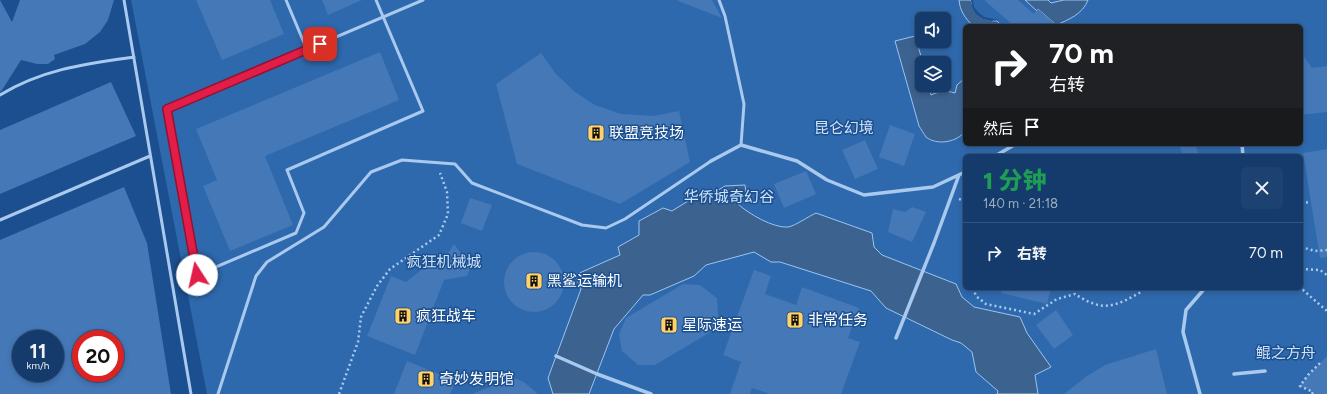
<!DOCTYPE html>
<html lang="zh">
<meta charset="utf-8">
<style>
:root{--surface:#143b6b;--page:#1d4271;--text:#f1f3f6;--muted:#9dadc1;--line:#33557e}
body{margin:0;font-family:Figtree,"Noto Sans SC",sans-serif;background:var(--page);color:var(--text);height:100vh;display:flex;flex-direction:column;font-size:15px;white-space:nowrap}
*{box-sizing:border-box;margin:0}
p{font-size:13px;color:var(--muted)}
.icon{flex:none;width:22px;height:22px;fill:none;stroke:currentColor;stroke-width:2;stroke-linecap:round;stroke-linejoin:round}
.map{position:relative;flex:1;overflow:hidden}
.sheet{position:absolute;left:963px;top:154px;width:340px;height:136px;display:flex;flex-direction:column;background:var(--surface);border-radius:6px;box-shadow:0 2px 6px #0003,0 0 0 1px var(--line)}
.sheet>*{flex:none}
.banner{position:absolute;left:963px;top:24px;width:340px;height:122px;border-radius:6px;box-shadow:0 2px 6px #0003,0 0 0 1px var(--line);background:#202124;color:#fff;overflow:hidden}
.tools{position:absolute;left:915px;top:12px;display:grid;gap:8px}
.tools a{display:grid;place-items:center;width:36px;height:36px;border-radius:6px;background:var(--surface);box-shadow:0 2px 6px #0003,0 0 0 1px var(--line);font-size:20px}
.speed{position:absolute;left:12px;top:330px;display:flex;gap:8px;font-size:20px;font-weight:700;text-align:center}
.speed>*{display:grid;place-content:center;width:52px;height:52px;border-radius:50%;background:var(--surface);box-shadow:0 2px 6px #0003,0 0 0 1px var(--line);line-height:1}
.speed small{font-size:10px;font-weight:400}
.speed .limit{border:6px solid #d22;background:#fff;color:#111}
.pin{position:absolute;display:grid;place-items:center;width:34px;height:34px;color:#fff;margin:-17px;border-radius:8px;box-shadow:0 2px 6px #0006}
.me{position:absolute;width:44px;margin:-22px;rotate:350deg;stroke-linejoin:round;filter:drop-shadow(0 0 3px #0008)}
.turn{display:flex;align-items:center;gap:14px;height:84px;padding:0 20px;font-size:18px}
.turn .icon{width:52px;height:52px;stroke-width:2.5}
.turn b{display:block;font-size:28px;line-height:34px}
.then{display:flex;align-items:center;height:38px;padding:0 20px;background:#0003;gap:8px;font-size:15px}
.round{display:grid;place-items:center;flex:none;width:42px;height:42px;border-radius:6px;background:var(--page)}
.head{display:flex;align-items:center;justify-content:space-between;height:68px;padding:0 20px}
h1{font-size:24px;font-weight:800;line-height:30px;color:#1e9e55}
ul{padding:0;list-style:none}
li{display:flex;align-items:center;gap:12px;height:60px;padding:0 20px;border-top:1px solid var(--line)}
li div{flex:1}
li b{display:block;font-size:15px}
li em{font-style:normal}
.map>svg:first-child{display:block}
.green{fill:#2e69ad;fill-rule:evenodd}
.water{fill:#3c6290;stroke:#9cc4f0}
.pier{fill:#1b4f8f}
.building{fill:#4478b7;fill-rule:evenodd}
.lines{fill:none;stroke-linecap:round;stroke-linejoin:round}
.path{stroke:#a9c9ee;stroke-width:2.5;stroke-dasharray:2 3;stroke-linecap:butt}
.service{stroke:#a9c9ee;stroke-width:3}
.pedestrian{stroke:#a9c9ee;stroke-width:3.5}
.route-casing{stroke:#92132f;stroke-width:10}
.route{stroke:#e11d48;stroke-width:7}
.labels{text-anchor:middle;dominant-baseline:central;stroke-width:3;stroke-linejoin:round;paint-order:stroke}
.park-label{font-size:15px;fill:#cfe3fa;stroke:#1b4f8f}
.poi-label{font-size:15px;fill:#fff;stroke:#1b4f8f;text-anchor:start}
</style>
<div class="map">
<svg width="1327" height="394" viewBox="0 0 1327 394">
<rect width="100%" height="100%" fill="#1b4f8f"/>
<path class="green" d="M 131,0 L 1327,0 L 1327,394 L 207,394 ZM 922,19 L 944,19 L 944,41 L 922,41 ZM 965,26 L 1301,26 L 1301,144 L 965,144 ZM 922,63 L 944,63 L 944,85 L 922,85 ZM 965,156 L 1301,156 L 1301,288 L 965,288 Z"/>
<path class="water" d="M 959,0 L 971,0 C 974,14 982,21 997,21 L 1002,26 L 973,26 C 965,18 960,11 959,0 Z
M 1025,0 L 1048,0 L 1051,3 L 1064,0 L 1088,0 C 1083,14 1068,20 1056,25 L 1038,9 L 1037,11 Z
M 915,36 L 923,63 L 922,85 L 928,85 L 931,95 C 940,91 945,90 955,93 L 957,85 L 965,78 L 965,131 C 958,142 937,146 926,137 C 924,134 921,129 919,126 L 895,41 Z
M 745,185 L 747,199 L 738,204 C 749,214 773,228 788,227 C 795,226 809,216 816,213 L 872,233 L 874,247 L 882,255 L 956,284 L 962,297 L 974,307 L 1020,317 L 1027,333 L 1051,367 L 1035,375 L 1038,394 L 997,394 L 998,391 L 976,372 L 972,352 L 961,343 L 952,340 L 886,308 L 871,291 L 780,262 L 771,262 L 754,252 L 706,265 L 694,276 L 650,295 L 643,295 L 614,329 L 589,394 L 553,394 L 548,378 L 581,289 L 575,275 L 620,255 L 618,247 L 639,235 L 639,221 L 663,208 L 672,211 L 696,196 L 703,199 L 725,186 Z"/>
<path class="pier" d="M 971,0 L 973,0 L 974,7 L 978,12 L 984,17 L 999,20 L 990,21 L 983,19 L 976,14 L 972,7 Z"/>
<path class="building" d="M 0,0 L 12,22 L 20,0 L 114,0 L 108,20 L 100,32 L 85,44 L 54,55 L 55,59 L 48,64 L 37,64 L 21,60 L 2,90 L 0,92 Z
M 196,0 L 270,0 L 284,34 L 222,60 Z
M 322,0 L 362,0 L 328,15 Z
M 678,0 L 712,0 L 722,18 L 678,1 Z
M 984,0 L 1018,0 L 1034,14 L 1038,9 L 1057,26 L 1014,26 Z
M 380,52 L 399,100 L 265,156 L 293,225 L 230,251 L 203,186 L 217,180 L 196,129 Z
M 1301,52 L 1312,68 L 1327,66 L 1327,112 L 1301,115 Z
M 541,53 L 556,74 L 575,92 L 595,105 L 621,114 L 653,116 L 679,111 L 690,162 L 620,204 L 517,164 L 496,84 Z
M 111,82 L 136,136 L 0,194 L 0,130 Z
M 890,125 L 915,134 L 904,166 L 879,157 Z
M 865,140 L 878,169 L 855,179 L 842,150 Z
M 1179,144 L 1195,144 L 1199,156 L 1183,156 Z
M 1327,149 L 1327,257 L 1320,258 L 1303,153 Z
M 806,171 L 816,194 L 784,208 L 774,184 Z
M 124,187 L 147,243 L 171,394 L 0,394 L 0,240 ZM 21,339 L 55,339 L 55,373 L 21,373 ZM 81,339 L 115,339 L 115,373 L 81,373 Z
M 470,198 L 492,205 L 482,231 L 461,223 Z
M 912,207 L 926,212 L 912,242 L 888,232 L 893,209 L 905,212 Z
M 454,244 L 471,267 L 467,276 L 444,280 L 415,355 L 367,336 L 391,276 L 406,282 L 439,256 L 449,252 Z
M504 282a30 30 0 1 1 60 0a30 30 0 1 1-60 0Z
M 754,270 L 771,276 L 765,294 L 796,305 L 802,287 L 859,308 L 848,338 L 860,342 L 841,394 L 770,394 L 752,388 L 750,394 L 730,394 L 741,362 L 723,355 Z
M 683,284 L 700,285 L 717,298 L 719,327 L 655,365 L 638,365 L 622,351 L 619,334 L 626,318 Z
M 1001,288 L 1051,288 L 1047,304 L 1001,293 Z
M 1056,310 L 1073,335 L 1054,349 L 1036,325 Z
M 1156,349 L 1167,394 L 1064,394 L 1087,376 L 1105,365 Z
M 1327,356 L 1327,394 L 1316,394 L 1300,386 L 1308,375 Z
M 407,361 L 456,381 L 450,394 L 394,394 Z
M 516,379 L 524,382 L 538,394 L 472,394 L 507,380 Z"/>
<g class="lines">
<path class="path" d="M 959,199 L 965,201
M 1301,203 L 1311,202
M 1301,247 L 1315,251 L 1327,250
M 1301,269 L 1320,270 L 1327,275
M 973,288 L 976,296 L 986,304 L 1034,314 L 1057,299 L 1075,294 C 1081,298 1088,302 1095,304 C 1111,310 1128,299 1141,292 L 1143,288
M 1298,288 L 1303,290 L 1327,311
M 339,394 L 358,342 L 361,317 L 377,286 L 390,269 L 439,235 L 448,214 L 447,192 L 440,173
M 1312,394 L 1313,392 L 1300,386 L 1308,375 L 1320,363"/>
<path class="service" d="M 124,0 L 191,394
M 286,0 L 307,50
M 376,0 L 423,111 L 287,170 L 304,213 L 296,233 L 197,275 L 167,109 C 252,73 337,37 423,0
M 719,0 L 725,16 L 744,104 L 741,145
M 0,95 C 43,69 85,64 134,57
M 0,220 L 150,156
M 218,394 L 256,276 L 267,262 L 324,227 L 371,172 L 402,160 L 455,164 L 472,183 L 582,225 L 606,228 L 625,219 L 711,161"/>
<path class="pedestrian" d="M 1242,144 L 1243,156
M 995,156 L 1016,144
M 711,161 L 741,145 L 797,161 L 827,180 L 864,195 L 933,187 L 965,172
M 896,338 L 934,243 L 959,175
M 556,356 L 597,374 L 651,394
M 1234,374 L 1265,371
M 1200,394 L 1183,332 L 1186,310 L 1205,288"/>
</g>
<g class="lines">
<g class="route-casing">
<path id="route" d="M 197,275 L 167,109 L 320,44"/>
</g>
<use href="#route" class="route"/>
</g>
<defs>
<g id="building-square" transform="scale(0.9)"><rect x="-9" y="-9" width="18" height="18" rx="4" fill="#ffd166" stroke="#1b4f8f"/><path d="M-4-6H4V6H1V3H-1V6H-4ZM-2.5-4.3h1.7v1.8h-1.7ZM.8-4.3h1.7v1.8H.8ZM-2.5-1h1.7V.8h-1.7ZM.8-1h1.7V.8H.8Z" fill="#111"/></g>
</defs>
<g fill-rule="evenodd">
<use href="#building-square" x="596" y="133"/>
<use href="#building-square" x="534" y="281"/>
<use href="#building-square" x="403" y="316"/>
<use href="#building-square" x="795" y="320"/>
<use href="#building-square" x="669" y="325"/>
<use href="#building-square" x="426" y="379"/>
</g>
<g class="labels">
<g class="park-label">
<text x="844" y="128">昆仑幻境</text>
<text x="729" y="197">华侨城奇幻谷</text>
<text x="444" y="262">疯狂机械城</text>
<text x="1286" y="353">鲲之方舟</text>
</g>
<g class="poi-label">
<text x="609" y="133">联盟竞技场</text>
<text x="547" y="281">黑鲨运输机</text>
<text x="416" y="316">疯狂战车</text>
<text x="808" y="320">非常任务</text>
<text x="682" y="325">星际速运</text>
<text x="439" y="379">奇妙发明馆</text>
</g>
</g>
</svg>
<div class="tools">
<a><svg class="icon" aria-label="sound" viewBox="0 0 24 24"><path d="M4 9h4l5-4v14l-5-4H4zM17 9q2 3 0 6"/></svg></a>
<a><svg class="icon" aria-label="layers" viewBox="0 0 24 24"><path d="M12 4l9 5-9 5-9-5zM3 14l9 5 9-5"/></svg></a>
</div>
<div class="speed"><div>11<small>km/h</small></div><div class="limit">20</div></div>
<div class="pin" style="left:320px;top:44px;background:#d93025"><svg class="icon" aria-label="arrive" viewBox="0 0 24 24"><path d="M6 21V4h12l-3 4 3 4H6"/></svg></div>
<svg class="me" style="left:197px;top:275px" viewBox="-20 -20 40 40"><circle r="19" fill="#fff"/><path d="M0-13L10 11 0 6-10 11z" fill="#e11d48"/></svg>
<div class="banner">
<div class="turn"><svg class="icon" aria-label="right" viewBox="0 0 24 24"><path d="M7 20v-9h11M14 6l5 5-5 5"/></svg><div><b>70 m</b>右转</div></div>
<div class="then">然后<svg class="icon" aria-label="arrive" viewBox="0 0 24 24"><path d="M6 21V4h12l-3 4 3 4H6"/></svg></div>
</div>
<section class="sheet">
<div class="head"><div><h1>1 分钟</h1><p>140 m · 21:18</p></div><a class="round"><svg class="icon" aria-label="close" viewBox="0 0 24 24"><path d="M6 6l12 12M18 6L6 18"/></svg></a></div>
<ul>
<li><svg class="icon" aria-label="right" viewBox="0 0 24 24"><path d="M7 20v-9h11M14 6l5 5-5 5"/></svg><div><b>右转</b></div><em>70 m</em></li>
</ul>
</section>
</div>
